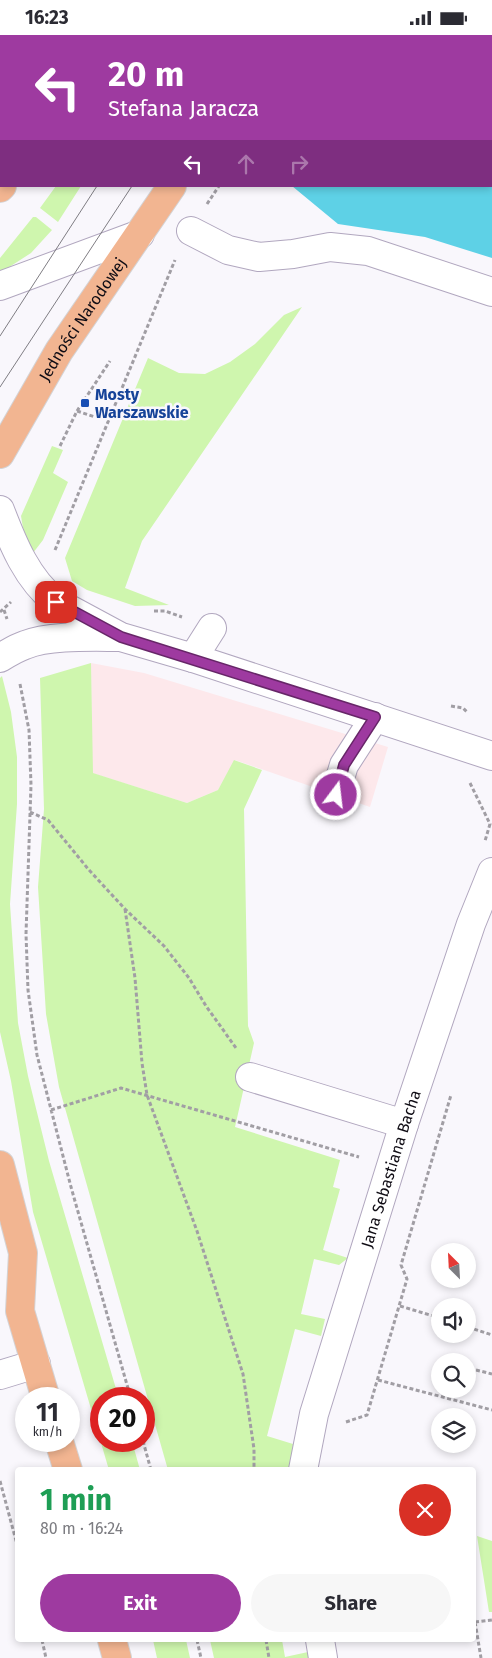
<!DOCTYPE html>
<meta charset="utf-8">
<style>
:root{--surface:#fff;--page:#f7f7f7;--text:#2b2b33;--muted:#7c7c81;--accent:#9e3aa0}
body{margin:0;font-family:"Fira Sans",sans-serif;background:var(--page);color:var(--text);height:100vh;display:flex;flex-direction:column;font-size:19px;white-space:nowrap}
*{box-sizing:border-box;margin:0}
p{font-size:16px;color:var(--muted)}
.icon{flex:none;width:28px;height:28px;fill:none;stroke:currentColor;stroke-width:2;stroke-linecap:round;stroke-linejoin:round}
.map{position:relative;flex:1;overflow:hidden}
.drawer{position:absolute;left:15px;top:1432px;width:461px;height:175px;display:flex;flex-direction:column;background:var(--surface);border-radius:5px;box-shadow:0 2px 8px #0003}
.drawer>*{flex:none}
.guide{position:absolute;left:0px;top:0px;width:492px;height:152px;box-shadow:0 2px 8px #0003;background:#9e3aa0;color:#fff;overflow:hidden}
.needle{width:32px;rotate:336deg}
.tools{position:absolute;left:431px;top:1208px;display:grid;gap:10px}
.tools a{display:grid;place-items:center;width:45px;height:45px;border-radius:50%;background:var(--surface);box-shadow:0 2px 8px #0003;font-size:25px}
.speed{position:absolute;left:15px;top:1352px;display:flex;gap:10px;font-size:25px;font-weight:700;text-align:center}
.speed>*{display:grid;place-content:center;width:65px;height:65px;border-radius:50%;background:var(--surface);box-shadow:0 2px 8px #0003;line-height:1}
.speed small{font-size:12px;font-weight:400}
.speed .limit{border:8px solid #d22;background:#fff;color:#111}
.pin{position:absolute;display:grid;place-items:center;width:42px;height:42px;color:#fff;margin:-21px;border-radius:10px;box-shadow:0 2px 8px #0006}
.me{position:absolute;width:55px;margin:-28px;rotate:15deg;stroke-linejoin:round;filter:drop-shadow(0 0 4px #0008)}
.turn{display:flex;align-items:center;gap:18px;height:105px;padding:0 25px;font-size:22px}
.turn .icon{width:65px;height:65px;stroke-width:2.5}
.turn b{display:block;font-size:35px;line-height:42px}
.lanes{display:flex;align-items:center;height:48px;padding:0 25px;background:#0003;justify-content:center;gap:25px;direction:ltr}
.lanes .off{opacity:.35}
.round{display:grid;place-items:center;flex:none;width:52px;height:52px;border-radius:26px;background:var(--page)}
.overview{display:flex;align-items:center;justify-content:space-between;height:85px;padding:0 25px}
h1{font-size:30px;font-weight:700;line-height:38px;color:#1e9e55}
.button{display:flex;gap:10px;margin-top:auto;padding:10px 25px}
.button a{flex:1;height:58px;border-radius:30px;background:var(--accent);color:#fff;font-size:20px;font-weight:700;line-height:58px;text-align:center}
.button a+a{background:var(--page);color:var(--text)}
.status{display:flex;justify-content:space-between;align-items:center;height:35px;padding:0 25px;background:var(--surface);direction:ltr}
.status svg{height:14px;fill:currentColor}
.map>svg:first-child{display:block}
.commercial{fill:#fde8eb}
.green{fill:#cff6ae}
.water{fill:#5ed1e6}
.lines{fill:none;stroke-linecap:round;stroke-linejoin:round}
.minor-casing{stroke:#b1a7bf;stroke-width:30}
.major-casing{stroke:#d4d3d5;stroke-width:30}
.path{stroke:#a19ea4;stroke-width:3;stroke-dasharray:4 2.5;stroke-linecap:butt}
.minor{stroke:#fff;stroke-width:28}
.major{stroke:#f2b591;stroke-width:28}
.tram{stroke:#7f7d83;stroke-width:1}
.route-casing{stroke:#672668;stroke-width:12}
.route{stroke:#9e3aa0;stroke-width:9}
.transit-dot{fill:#1a4fb4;stroke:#f9f7fc;stroke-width:2}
.labels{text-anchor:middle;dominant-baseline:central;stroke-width:5;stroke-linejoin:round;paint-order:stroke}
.street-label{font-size:16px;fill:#0f0c14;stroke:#f9f7fc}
.transit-label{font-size:16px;font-weight:bold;fill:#164399;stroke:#f9f7fc;text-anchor:start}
</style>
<div class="status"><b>16:23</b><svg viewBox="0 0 49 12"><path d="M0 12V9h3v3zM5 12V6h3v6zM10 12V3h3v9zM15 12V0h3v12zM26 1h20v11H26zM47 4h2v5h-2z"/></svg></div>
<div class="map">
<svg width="492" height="1623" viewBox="0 0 492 1623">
<rect width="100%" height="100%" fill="#f9f7fc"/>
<path class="commercial" d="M 91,628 L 144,638 L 388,712 L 370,772 L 235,725 L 218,755 L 187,768 L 92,738 Z"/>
<path class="green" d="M 56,151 L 81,151 L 58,187 L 40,173 Z
M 33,182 L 36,182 L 52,195 L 31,218 L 0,238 L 0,223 Z
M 302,272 L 142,506 L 125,553 L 169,570 L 135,571 L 87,555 L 72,546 L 65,523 L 148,323 L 179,338 L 205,339 L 230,327 L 255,309 L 284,280 Z
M 52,411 L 63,415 L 53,438 L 68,447 L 43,505 L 33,518 L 23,493 L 21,481 Z
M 91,628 L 93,738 L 187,768 L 218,755 L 234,725 L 262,735 L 244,774 L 248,991 L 254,1008 L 235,1092 L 340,1125 L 333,1152 L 340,1154 L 323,1215 L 348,1223 L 339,1230 L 314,1224 L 301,1279 L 325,1284 L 321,1301 L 295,1294 L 267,1401 L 293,1409 L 290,1435 L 168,1435 L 59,1052 L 46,979 L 38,852 L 44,774 L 40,643 Z
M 2,641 L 11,677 L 17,722 L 17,769 L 10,869 L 18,988 L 28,1041 L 49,1126 L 119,1364 L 101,1364 L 101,1406 L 132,1406 L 140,1435 L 109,1435 L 33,1177 L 11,1046 L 0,997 L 0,643 Z
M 477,1501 L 492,1506 L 492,1577 L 489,1577 Z
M 153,1605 L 186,1605 L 190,1623 L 157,1623 Z
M 210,1605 L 282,1605 L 285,1622 L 308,1617 L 310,1623 L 214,1623 Z"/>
<path class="water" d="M 0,0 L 308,0 L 308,1 L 1,1 L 1,31 Z
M 492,68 L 492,223 L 425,202 L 338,189 L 292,151 L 491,151 Z"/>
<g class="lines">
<g class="minor-casing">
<g id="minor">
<path d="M 191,196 L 228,215 L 259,222 L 293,219 L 330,212 L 368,216 L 492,257"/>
<path d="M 0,251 L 140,199"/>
<path d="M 0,475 C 13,509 27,544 56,567 L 121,602 L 193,623 L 492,721"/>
<path d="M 0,623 C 8,618 16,613 25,610 C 49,600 93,602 120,602"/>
<path d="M 193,623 L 212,593"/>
<path d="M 335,760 L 344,730 L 375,682"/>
<path d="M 250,1042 L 404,1089"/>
<path d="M 0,1340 L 36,1329"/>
<path id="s1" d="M 303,1435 L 314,1379 L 404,1089 L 471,889 L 492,837"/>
<path d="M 320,1605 L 323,1623"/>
</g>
</g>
<g class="major-casing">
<g id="major">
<path d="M 106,1 L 106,0"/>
<path d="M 276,1 L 276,0"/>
<path d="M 0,153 L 2,151"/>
<path id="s2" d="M 0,419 L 59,316 L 172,151"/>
<path d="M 0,1130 L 23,1218 L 20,1276 L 46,1364"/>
<path d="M 59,1406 L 68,1435"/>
<path d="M 112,1605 L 117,1623"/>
</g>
</g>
<path class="path" d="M 471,0 L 472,1
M 55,1 L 56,0
M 320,1 L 321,0
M 491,23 L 492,23
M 0,76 L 1,74
M 207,169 L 219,151
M 77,376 L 110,326
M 60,411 L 77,376 L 95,382
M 55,515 L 175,225
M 4,575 L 7,584
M 154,576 L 165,576 L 182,582
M 0,577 L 11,567
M 20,649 L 29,695 L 31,750 L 26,899 L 28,955 L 37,1020 L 71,1152 L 131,1364
M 451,671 L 463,673 L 468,678
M 470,748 L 490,789 L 485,806
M 30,777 L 48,785 L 89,835 L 125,874 L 164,911 L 189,943 L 206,971 L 236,1013
M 125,874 L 135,943 L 142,1028 L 147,1060 L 197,1196 L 243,1339 L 254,1414 L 254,1435
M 51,1075 L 121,1053 L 359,1122
M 400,1271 L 440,1283
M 468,1292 L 492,1300
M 476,1335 L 492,1339
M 378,1345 L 492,1375
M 346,1387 L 367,1380 L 407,1244 L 401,1230 L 451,1060
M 143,1406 L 151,1435
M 0,1446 L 18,1513
M 474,1581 L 481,1623
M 475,1587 L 492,1585
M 42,1605 L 46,1623
M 197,1605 L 201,1623
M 266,1605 L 269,1623"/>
<use href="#minor" class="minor"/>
<use href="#major" class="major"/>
<path class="tram" d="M 199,1 L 199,0
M 239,1 L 240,0
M 0,301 L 97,151
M 0,352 L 132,151"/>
</g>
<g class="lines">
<g class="route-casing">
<path id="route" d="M 56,567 L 121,602 L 375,682 L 344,730 L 336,760"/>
</g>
<use href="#route" class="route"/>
</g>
<rect class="transit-dot" x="80" y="363" width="10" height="10" rx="2.5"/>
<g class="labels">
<g class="street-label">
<text stroke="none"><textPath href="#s2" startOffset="158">Jedności Narodowej</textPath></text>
<text stroke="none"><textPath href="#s1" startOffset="314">Jana Sebastiana Bacha</textPath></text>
</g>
<g class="transit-label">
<text x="95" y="359">Mosty<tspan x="95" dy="18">Warszawskie</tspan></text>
</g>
</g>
</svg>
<div class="tools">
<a><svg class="needle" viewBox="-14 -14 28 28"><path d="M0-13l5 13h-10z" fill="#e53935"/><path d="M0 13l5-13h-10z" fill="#7c7c81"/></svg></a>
<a><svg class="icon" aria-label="sound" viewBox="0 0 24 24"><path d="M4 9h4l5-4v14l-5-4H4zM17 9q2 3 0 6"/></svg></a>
<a><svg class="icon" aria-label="search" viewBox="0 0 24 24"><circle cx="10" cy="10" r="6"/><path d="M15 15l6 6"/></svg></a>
<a><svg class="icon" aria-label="layers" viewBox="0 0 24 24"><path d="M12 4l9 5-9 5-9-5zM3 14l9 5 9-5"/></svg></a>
</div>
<div class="speed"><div>11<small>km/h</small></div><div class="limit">20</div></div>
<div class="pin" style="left:56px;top:567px;background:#d93025"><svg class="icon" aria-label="arrive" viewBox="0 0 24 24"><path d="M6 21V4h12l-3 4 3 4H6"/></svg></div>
<svg class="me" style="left:336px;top:760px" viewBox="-20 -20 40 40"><circle r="17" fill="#9e3aa0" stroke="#fff" stroke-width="3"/><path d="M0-11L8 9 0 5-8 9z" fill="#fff"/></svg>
<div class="guide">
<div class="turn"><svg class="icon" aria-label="left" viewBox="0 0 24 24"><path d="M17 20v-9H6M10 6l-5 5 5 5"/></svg><div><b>20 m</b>Stefana Jaracza</div></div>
<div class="lanes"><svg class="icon" aria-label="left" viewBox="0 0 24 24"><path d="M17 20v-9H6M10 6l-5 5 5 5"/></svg><svg class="icon off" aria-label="ahead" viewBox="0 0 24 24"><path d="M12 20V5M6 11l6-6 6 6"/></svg><svg class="icon off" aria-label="right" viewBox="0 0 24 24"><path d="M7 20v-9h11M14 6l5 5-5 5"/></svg></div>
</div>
<section class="drawer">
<div class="overview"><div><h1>1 min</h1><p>80 m · 16:24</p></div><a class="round" style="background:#d93025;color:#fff"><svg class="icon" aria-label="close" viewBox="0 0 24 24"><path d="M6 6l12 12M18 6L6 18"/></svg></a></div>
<div class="button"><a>Exit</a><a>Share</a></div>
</section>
</div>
